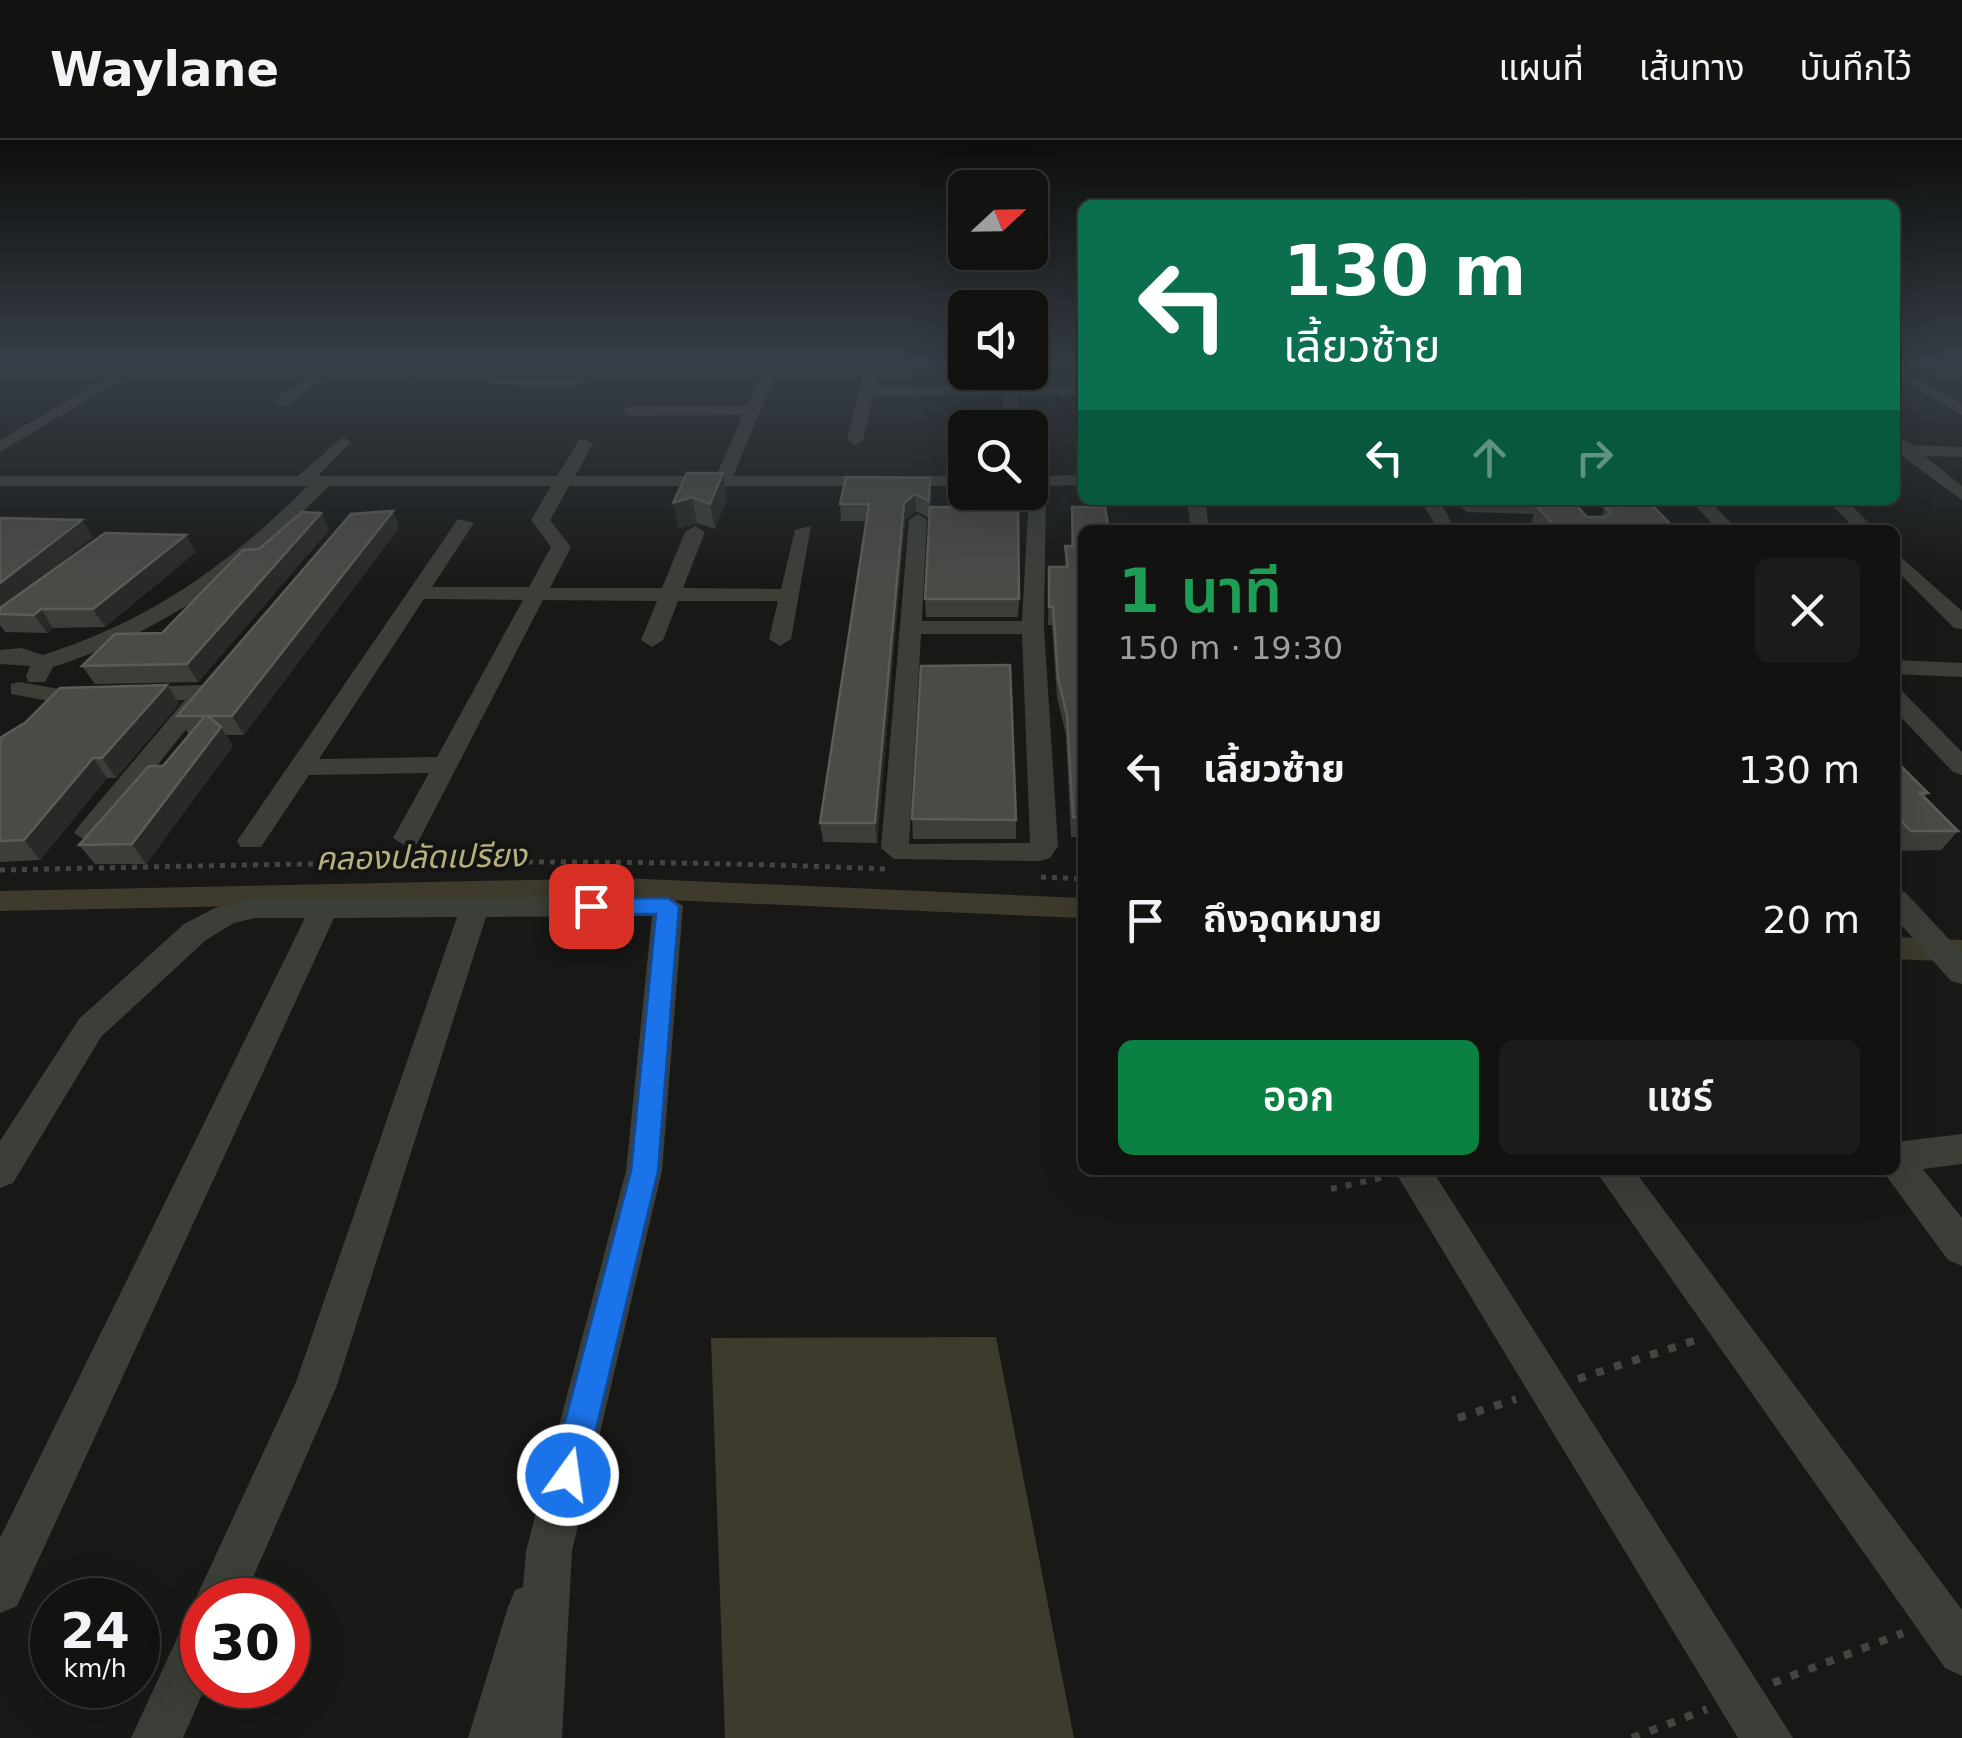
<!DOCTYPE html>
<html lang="th">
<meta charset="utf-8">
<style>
:root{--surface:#121311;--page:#1b1c1a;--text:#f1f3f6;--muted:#9c9e9f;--line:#313231;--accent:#0b8043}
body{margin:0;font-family:"DejaVu Sans","Noto Sans Thai",sans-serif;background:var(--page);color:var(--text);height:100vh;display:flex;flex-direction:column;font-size:38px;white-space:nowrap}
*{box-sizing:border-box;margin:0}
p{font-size:32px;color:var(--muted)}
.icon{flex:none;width:55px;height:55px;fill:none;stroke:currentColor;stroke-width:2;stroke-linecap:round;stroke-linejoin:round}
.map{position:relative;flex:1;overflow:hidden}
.sheet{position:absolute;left:1078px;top:385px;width:822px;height:650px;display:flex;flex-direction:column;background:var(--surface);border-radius:15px;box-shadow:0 10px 40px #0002,0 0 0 2px var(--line)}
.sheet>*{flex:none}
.hud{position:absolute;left:1078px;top:60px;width:822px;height:305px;border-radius:15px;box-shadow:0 10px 40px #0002,0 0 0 2px var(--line);background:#0b6e4f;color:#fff;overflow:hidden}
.needle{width:65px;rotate:68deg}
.fabs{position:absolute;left:948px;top:30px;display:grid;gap:20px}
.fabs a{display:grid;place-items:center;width:100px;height:100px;border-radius:15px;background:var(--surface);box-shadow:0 10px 40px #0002,0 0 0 2px var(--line);font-size:50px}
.speed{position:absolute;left:30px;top:1438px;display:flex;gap:20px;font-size:50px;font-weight:700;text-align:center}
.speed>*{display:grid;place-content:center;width:130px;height:130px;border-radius:50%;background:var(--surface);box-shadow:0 10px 40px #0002,0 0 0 2px var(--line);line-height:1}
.speed small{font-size:25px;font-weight:400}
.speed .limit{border:15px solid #d22;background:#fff;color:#111}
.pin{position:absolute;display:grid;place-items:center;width:85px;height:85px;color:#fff;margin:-42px;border-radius:20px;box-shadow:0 5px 15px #0006}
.me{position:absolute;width:110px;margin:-55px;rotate:14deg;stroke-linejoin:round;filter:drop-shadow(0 0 8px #0008)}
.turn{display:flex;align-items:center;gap:35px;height:210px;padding:0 40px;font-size:45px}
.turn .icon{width:130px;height:130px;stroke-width:2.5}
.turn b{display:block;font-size:70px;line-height:85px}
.lanes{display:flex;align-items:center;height:95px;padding:0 40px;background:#0003;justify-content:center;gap:50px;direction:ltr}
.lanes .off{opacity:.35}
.round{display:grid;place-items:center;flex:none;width:105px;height:105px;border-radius:15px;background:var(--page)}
.head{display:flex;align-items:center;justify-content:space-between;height:170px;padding:0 40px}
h1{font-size:60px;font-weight:600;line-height:75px;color:#1e9e55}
.cta{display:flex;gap:20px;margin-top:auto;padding:20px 40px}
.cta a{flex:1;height:115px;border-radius:15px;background:var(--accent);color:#fff;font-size:40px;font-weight:600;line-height:115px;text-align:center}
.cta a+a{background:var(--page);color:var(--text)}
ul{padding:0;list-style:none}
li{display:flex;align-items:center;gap:30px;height:150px;padding:0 40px}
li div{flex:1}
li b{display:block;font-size:38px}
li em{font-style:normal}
header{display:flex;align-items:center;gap:60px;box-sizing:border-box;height:140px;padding:0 50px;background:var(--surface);border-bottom:2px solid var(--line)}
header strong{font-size:48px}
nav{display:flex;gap:55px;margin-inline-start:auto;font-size:35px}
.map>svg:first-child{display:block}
.water{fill:#3e3b2c}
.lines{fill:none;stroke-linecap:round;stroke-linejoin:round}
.canal{fill:#3e3b2c;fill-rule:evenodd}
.path-far2{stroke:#44453e;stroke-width:5;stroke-dasharray:5 6;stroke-linecap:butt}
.path-far1{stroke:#44453e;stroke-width:6;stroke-dasharray:6 9;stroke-linecap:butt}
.path{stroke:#44453e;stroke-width:8;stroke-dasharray:8 11;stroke-linecap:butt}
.minor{fill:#3c3e38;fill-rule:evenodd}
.wall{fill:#3d3e3a}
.shaded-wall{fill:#292a27}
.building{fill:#4a4b46;stroke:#5b5d55;stroke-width:2.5}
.route{fill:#1a73e8;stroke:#114b97;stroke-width:2.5}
.labels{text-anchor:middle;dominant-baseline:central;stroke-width:8;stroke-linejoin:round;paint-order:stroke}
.water-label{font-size:32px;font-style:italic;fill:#b6af7e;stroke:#131412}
</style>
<header>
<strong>Waylane</strong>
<nav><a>แผนที่</a><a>เส้นทาง</a><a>บันทึกไว้</a></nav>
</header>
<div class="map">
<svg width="1962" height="1598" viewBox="0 0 1962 1598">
<rect width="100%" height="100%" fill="#181917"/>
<path class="water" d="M 996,1197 L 1074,1598 L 725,1598 L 711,1198 Z"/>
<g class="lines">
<path class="canal" d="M 622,738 L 1082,758 L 1082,778 L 622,758 L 0,771 L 0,751 Z
M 1895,797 L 1962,800 L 1962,822 L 1895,819 Z"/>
<path class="path-far2" d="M 0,730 C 295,724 591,716 885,729
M 1041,737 L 1082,739"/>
<path class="path-far1" d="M 1331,1049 L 1385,1037"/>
<path class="path" d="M 1578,1239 L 1696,1200
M 1458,1278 L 1516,1259
M 1773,1543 L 1903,1493
M 1632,1598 L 1707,1569"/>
<path class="minor" d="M 5,224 L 23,224 L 0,236 L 0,226 Z
M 130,224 L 147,224 L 0,312 L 0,300 Z
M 324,224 L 340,224 L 287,266 L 275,266 L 275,260 Z
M 410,224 L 425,224 L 409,239 L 399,239 L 399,233 Z
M 766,224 L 780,224 L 733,336 L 965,336 L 965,346 L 569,346 L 550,380 L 571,407 L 550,448 L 662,448 L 685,392 L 695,386 L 705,392 L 683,448 L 781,449 L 795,390 L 811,386 L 791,499 L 780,506 L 769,499 L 778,461 L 678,461 L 663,500 L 652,507 L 641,500 L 657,461 L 543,460 L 417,704 L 407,707 L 393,698 L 429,633 L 309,635 L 261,707 L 241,707 L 237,701 L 458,379 L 474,383 L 432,447 L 529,447 L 551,407 L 531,380 L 551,346 L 329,346 C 239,435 174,487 53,527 L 45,542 L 29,542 L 26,537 L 30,526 L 0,524 L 0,510 L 21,508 L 43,515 C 154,479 226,426 308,346 L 0,346 L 0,336 L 298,336 L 343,297 L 351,302 L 318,336 L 557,336 L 579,300 L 585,299 L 593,304 L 575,336 L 716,336 L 743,275 L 629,276 L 621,271 L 629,266 L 747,265 ZM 424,459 L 523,460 L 437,617 L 319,619 Z
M 866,224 L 880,224 L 875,246 L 1003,247 L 1003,232 L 1017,232 L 1018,247 L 1082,247 L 1082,256 L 1018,256 L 1019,288 L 1003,288 L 1003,256 L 873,256 L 863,300 L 855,305 L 847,300 Z
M 1895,226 L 1962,263 L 1962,275 L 1895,236 Z
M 494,238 L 579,238 L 586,242 L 579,246 L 489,245 L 489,239 Z
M 1895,295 L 1912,305 L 1962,307 L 1962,317 L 1925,316 L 1962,346 L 1962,360 L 1899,314 Z
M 1082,335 L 1082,345 L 1046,346 L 1044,488 L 1058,706 L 1050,718 L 1040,721 L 894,719 L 881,708 L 909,380 L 918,374 L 927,380 L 922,481 L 1022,481 L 1030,336 ZM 921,494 L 1022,494 L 1030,703 L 909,704 Z
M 1187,360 L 1205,360 L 1209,390 L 1191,390 Z
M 1421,360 L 1439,360 L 1456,390 L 1438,390 Z
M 1451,360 L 1572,363 L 1581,369 L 1572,375 L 1467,372 Z
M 1690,360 L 1709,360 L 1738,390 L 1718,390 Z
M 1827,360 L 1846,360 L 1876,390 L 1856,390 Z
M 1895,412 L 1962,471 L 1962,489 L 1954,488 L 1895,429 Z
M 1895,520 L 1962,523 L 1962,537 L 1895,534 Z
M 19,542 L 60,549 L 204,545 L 216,552 L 98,699 L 88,702 L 74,693 L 78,687 L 185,560 L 60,563 L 11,554 L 11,544 Z
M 1895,550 L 1903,552 L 1962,612 L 1962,635 L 1953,632 L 1895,571 Z
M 1895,749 L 1905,752 L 1962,813 L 1962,844 L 1951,841 L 1895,778 Z
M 668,756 L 683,766 L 662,1031 L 572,1411 L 562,1598 L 468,1598 L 508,1467 L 515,1450 L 523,1447 L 526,1411 L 626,1031 L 652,776 L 486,777 L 336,1248 L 243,1460 L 202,1460 L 202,1545 L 206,1545 L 183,1598 L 131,1598 L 185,1481 L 201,1474 L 195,1460 L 296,1242 L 457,777 L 334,778 L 17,1466 L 0,1473 L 0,1398 L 305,778 L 255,778 L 234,783 L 206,800 L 101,897 L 13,1043 L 0,1048 L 0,1001 L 79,879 L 184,784 L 215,768 L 255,758 Z
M 1962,994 L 1962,1024 L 1923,1029 L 1962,1078 L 1962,1126 L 1948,1120 L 1882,1030 L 1895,1030 L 1895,1002 Z
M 1394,1030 L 1432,1030 L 1793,1598 L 1738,1598 Z
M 1595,1030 L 1634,1030 L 1962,1470 L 1962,1536 L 1945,1528 Z"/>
</g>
<path class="wall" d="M 687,333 L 727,358 L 715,389 L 697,383 L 678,389 Z
M 930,338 L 930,367 L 1019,459 L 1018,477 L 926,477 L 925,459 L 929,378 L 916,371 L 905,380 L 877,703 L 823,702 L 820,683 L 867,381 L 841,381 L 840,364 Z
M 1594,360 L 1674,360 L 1673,363 L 1651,364 L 1676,390 L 1536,390 L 1531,383 L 1537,366 L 1587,377 L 1601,377 L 1604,370 Z
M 1072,367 L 1082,390 L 1082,697 L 1071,697 L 1066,595 L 1057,557 L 1052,485 L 1048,485 L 1049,427 L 1065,427 L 1065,406 L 1071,406 Z
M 393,371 L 399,388 L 244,595 L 226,595 L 233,606 L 146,724 L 95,724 L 79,705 L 163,626 L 189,595 L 177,576 Z
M 321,373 L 329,390 L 198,542 L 95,544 L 82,526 L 162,493 L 259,409 Z
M 0,378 L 82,380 L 93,397 L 32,445 L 186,395 L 196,412 L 105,487 L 53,488 L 47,493 L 5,492 L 0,485 Z
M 167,545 L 179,564 L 116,638 L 107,638 L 40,720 L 0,722 L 0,598 Z
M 1895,620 L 1928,653 L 1924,657 L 1958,691 L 1941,710 L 1895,711 Z
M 912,679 L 1016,680 L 1016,699 L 913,699 Z"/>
<path class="shaded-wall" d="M 723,333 L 727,358 L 715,389 L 710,364 Z
M 915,354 L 916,371 L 905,380 L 877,703 L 875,683 L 904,363 Z
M 692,357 L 697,383 L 678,389 L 673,363 Z
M 393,371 L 399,388 L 244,595 L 232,576 Z
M 321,373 L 329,390 L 198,542 L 187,524 Z
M 82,380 L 93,397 L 0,470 L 0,443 Z
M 186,395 L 196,412 L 105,487 L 93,469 Z
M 41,469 L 53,488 L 47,493 L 34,475 Z
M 167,545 L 179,564 L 116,638 L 102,618 Z
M 221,587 L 233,606 L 146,724 L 132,704 Z
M 93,618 L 107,638 L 40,720 L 24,700 Z"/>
<path class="building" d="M 687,333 L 723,333 L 710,364 L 692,357 L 673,363 Z
M 846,337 L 930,338 L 929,361 L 915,354 L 904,363 L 875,683 L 820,683 L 869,364 L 840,364 Z
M 1617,360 L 1647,360 L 1676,390 L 1635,390 L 1630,385 L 1624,390 L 1558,390 L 1537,366 L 1577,366 L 1587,377 L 1606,377 L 1610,373 L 1605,366 L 1623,366 Z
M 930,367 L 1018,367 L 1019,459 L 925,459 Z
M 1072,367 L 1105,367 L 1109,390 L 1082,390 L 1082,677 L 1073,677 L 1067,576 L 1058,538 L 1053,467 L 1049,467 L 1049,427 L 1068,427 L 1065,406 L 1073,406 Z
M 393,371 L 232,576 L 208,576 L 221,587 L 132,704 L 79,705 L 149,626 L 163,626 L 205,576 L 177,576 L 351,374 Z
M 302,372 L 321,373 L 187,524 L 82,526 L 115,494 L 162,493 L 243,410 L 259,409 Z
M 0,378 L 82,380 L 0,443 Z
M 105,393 L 186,395 L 93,469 L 41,469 L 34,475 L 0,474 L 0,468 Z
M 1010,525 L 1016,680 L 912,679 L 921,526 Z
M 167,545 L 102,618 L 93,618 L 24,700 L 0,701 L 0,598 L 26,582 L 60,548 Z
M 1895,620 L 1928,653 L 1920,653 L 1958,691 L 1911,691 L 1895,675 Z"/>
<linearGradient id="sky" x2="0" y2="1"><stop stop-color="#0d0e0d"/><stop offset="0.5" stop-color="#373e47"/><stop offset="1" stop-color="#373e47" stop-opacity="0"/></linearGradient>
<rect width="1962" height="447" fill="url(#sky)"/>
<path class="route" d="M 668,758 L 679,766 L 658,1031 L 585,1335 L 580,1347 L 568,1352 L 556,1347 L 551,1335 L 631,1031 L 656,774 L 591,774 L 580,766 L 591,759 Z"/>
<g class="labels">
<g class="water-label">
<text transform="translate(421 717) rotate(-1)">คลองปลัดเปรียง</text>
</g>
</g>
</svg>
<div class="fabs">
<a><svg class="needle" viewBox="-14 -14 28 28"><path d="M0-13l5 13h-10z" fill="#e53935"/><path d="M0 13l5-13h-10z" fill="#9c9e9f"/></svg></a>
<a><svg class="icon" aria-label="sound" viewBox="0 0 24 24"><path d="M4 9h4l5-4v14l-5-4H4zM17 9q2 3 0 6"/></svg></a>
<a><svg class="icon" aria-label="search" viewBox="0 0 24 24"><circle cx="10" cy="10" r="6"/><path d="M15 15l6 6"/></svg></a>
</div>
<div class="speed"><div>24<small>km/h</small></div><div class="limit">30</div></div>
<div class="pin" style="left:591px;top:766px;background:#d93025"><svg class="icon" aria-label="arrive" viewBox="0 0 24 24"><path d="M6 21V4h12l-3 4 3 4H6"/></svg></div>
<svg class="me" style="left:568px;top:1335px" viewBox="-20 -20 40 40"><circle r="17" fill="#1a73e8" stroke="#fff" stroke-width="3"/><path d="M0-11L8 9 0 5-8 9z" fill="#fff"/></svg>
<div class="hud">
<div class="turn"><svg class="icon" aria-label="left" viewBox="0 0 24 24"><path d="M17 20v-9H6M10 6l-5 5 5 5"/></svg><div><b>130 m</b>เลี้ยวซ้าย</div></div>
<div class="lanes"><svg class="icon" aria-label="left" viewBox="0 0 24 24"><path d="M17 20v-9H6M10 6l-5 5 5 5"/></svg><svg class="icon off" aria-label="ahead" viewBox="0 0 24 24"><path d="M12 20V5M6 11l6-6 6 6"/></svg><svg class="icon off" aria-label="right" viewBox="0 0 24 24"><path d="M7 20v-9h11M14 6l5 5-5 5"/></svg></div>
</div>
<section class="sheet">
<div class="head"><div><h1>1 นาที</h1><p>150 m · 19:30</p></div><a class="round"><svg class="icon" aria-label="close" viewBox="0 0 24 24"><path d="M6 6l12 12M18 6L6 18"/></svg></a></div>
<ul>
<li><svg class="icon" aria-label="left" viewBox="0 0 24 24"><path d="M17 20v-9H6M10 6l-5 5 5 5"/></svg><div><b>เลี้ยวซ้าย</b></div><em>130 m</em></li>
<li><svg class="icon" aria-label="arrive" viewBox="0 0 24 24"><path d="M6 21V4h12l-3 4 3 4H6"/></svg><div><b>ถึงจุดหมาย</b></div><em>20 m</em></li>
</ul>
<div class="cta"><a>ออก</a><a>แชร์</a></div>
</section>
</div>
